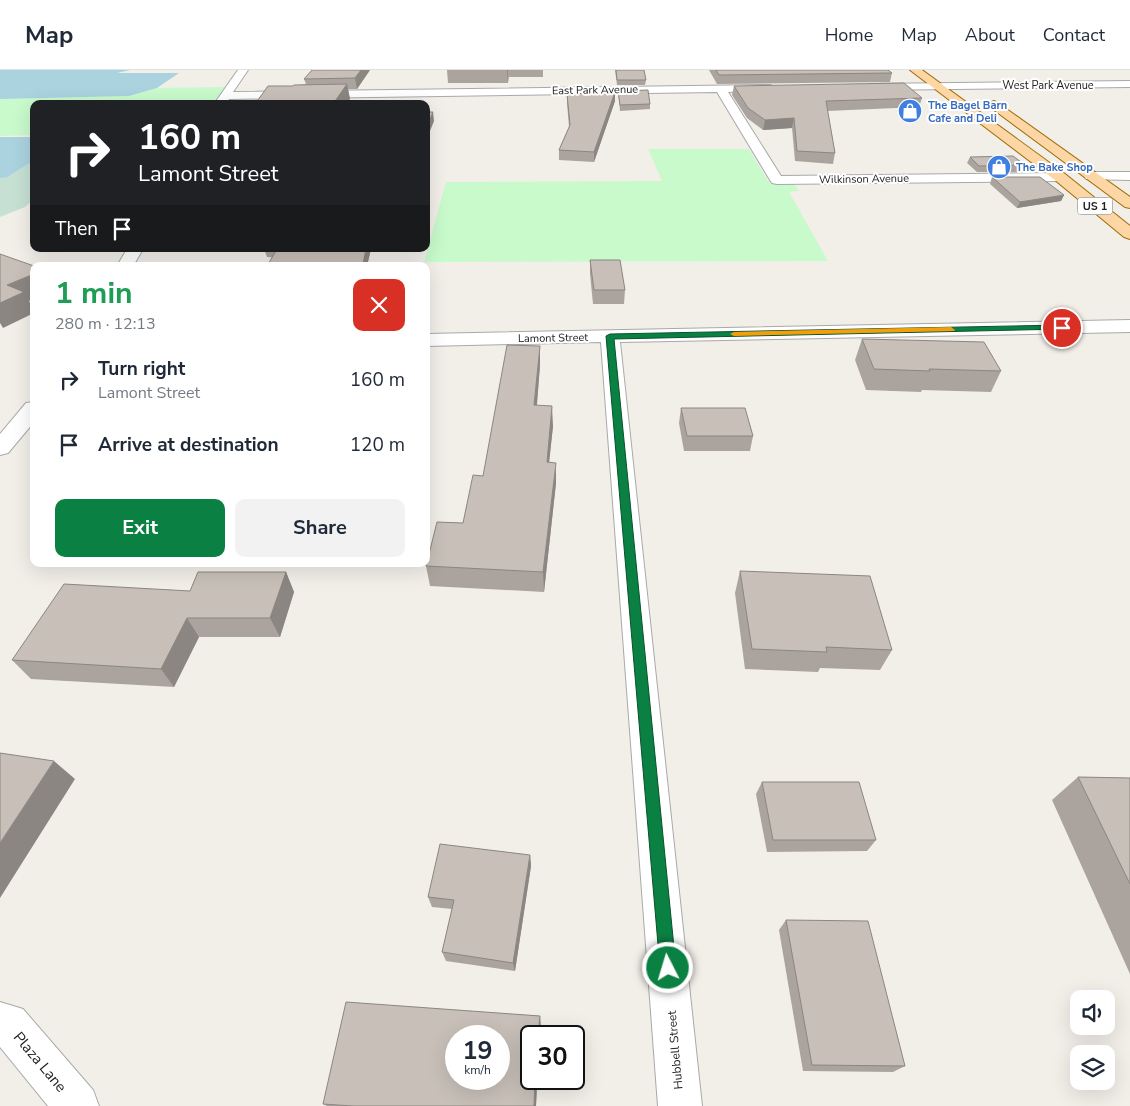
<!DOCTYPE html>
<meta charset="utf-8">
<style>
:root{--surface:#fff;--page:#f2f2f3;--text:#1f2937;--muted:#747a83;--line:#e0e1e3;--accent:#0b8043}
body{margin:0;font-family:"Nunito Sans",sans-serif;background:var(--page);color:var(--text);height:100vh;display:flex;flex-direction:column;font-size:19px;white-space:nowrap}
*{box-sizing:border-box;margin:0}
p{font-size:16px;color:var(--muted)}
.icon{flex:none;width:28px;height:28px;fill:none;stroke:currentColor;stroke-width:2;stroke-linecap:round;stroke-linejoin:round}
.map{position:relative;flex:1;overflow:hidden}
.details{position:absolute;left:30px;top:192px;width:400px;height:305px;display:flex;flex-direction:column;background:var(--surface);border-radius:10px;box-shadow:0 5px 20px #0002}
.details>*{flex:none}
.top-card{position:absolute;left:30px;top:30px;width:400px;height:152px;border-radius:10px;box-shadow:0 5px 20px #0002;background:#202124;color:#fff;overflow:hidden}
.controls{position:absolute;left:1070px;top:920px;display:grid;gap:10px}
.controls a{display:grid;place-items:center;width:45px;height:45px;border-radius:10px;background:var(--surface);box-shadow:0 5px 20px #0002;font-size:25px}
.speed{position:absolute;left:445px;top:955px;display:flex;gap:10px;font-size:25px;font-weight:700;text-align:center}
.speed>*{display:grid;place-content:center;width:65px;height:65px;border-radius:50%;background:var(--surface);box-shadow:0 5px 20px #0002;line-height:1}
.speed small{font-size:12px;font-weight:400}
.speed .limit{border:2px solid #111;border-radius:8px;background:#fff;color:#111}
.pin{position:absolute;display:grid;place-items:center;width:42px;height:42px;color:#fff;margin:-21px;border:2px solid #fff;border-radius:50%;box-shadow:0 1px 5px #0007}
.me{position:absolute;width:55px;margin:-28px;rotate:355deg;stroke-linejoin:round;filter:drop-shadow(0 0 4px #0008)}
.turn{display:flex;align-items:center;gap:18px;height:105px;padding:0 25px;font-size:22px}
.turn .icon{width:65px;height:65px;stroke-width:2.5}
.turn b{display:block;font-size:35px;line-height:42px}
.then{display:flex;align-items:center;height:48px;padding:0 25px;background:#0003;gap:10px;font-size:19px}
.round{display:grid;place-items:center;flex:none;width:52px;height:52px;border-radius:10px;background:var(--page)}
.summary{display:flex;align-items:center;justify-content:space-between;height:85px;padding:0 25px}
h1{font-size:30px;font-weight:700;line-height:38px;color:#1e9e55}
.primary-button{display:flex;gap:10px;margin-top:auto;padding:10px 25px}
.primary-button a{flex:1;height:58px;border-radius:10px;background:var(--accent);color:#fff;font-size:20px;font-weight:700;line-height:58px;text-align:center}
.primary-button a+a{background:var(--page);color:var(--text)}
ul{padding:0;list-style:none}
li{display:flex;align-items:center;gap:15px;height:65px;padding:0 25px}
li div{flex:1}
li b{display:block;font-size:19px}
li em{font-style:normal}
header{display:flex;align-items:center;gap:30px;box-sizing:border-box;height:70px;padding:0 25px;background:var(--surface);border-bottom:1px solid var(--line)}
header strong{font-size:24px}
nav{display:flex;gap:28px;margin-inline-start:auto;font-size:18px}
.map>svg:first-child{display:block}
.wetland{fill:#c6e0d4}
.park{fill:#c8facc}
.water{fill:#aad3df}
.lines{fill:none;stroke-linecap:round;stroke-linejoin:round}
.minor-casing{stroke:#a9a9a9;stroke-width:2}
.major-casing{stroke:#a06b00;stroke-width:2}
.minor{fill:#fff;fill-rule:evenodd}
.major{fill:#fcd6a4;fill-rule:evenodd}
.wall{fill:#aba49e}
.shaded-wall{fill:#8b8681}
.building{fill:#c7bfb8;stroke:#8b8681;fill-rule:evenodd}
.route{fill:#0b8043;stroke:#07532c}
.slow{fill:#f59e0b}
.labels{text-anchor:middle;dominant-baseline:central;stroke-width:4;stroke-linejoin:round;paint-order:stroke}
.far-street-label{font-size:11px;fill:#222;stroke:#fff}
.far-shop-label{font-size:11px;font-weight:bold;fill:#366cbe;stroke:#fff;text-anchor:start}
.shield{fill:#fff;stroke:#646464;stroke-width:1}
.shield-label{font-size:11px;font-weight:bold;fill:#222}
.street-label{font-size:12px;fill:#222;stroke:#fff}
.near-street-label{font-size:15px;fill:#222;stroke:#fff}
</style>
<header>
<strong>Map</strong>
<nav><a>Home</a><a>Map</a><a>About</a><a>Contact</a></nav>
</header>
<div class="map">
<svg width="1130" height="1036" viewBox="0 0 1130 1036">
<rect width="100%" height="100%" fill="#f2efe9"/>
<path class="wetland" d="M 34,89 L 34,129 L 25,137 L 0,147 L 0,103 Z"/>
<path class="park" d="M 227,17 L 214,34 L 34,34 L 34,65 L 0,66 L 0,29 L 129,26 L 157,18 Z
M 648,79 L 749,79 L 768,111 L 779,114 L 794,114 L 799,121 L 789,122 L 828,191 L 424,192 L 446,112 L 662,111 Z"/>
<path class="water" d="M 0,0 L 130,0 L 117,3 L 179,3 L 157,18 L 129,26 L 0,29 Z
M 0,67 L 34,67 L 34,90 L 7,107 L 0,108 Z"/>
<g class="lines">
<g class="minor-casing">
<path id="minor" d="M 238,0 L 248,0 L 233,22 L 770,15 L 776,18 L 774,20 L 728,22 L 781,106 L 1060,103 L 1067,107 L 1060,111 L 777,114 L 772,113 L 770,110 L 717,22 L 229,29 L 226,34 L 214,34 Z
M 1130,11 L 1130,17 L 870,20 L 864,17 L 870,14 Z
M 1091,102 L 1130,102 L 1130,110 L 1086,109 L 1084,106 Z
M 127,179 L 143,179 L 133,196 L 117,196 Z
M 1130,250 L 1130,262 L 620,272 L 702,1036 L 658,1036 L 601,272 L 426,276 L 426,264 Z
M 34,332 L 34,352 L 8,383 L 0,385 L 0,364 L 26,333 Z
M 0,932 L 23,939 L 93,1020 L 99,1036 L 48,1036 L 0,977 Z"/>
</g>
<g class="major-casing">
<path id="major" d="M 910,0 L 922,0 L 1065,104 L 1130,156 L 1130,169 L 1124,167 L 1055,110 Z
M 994,31 L 998,33 L 1130,127 L 1130,138 L 1125,137 L 990,37 L 988,35 L 990,33 Z"/>
</g>
<use href="#minor" class="minor"/>
<use href="#major" class="major"/>
</g>
<path class="wall" d="M 370,0 L 357,19 L 348,19 L 350,29 L 293,16 L 306,14 L 304,9 Z
M 447,0 L 543,0 L 543,7 L 509,7 L 508,13 L 448,13 Z
M 615,0 L 644,0 L 646,10 L 645,15 L 617,15 Z
M 709,0 L 888,0 L 892,3 L 890,12 L 717,14 Z
M 734,16 L 922,28 L 919,37 L 827,41 L 835,83 L 833,94 L 795,91 L 792,58 L 763,60 L 747,48 L 732,25 Z
M 618,21 L 650,34 L 650,39 L 620,41 Z
M 567,24 L 615,31 L 594,92 L 559,90 L 559,80 L 569,57 L 567,33 Z
M 970,87 L 1025,95 L 1023,102 L 977,102 L 967,93 Z
M 992,107 L 1064,125 L 1061,131 L 1017,138 L 990,114 Z
M 264,179 L 371,179 L 367,196 L 267,187 Z
M 590,190 L 625,220 L 624,234 L 593,234 L 590,204 Z
M 862,269 L 1001,301 L 991,322 L 922,320 L 921,322 L 866,320 L 855,290 Z
M 540,295 L 537,336 L 553,356 L 549,392 L 556,413 L 544,522 L 430,516 L 426,496 L 463,453 L 483,406 Z
M 681,338 L 753,366 L 750,381 L 684,381 L 679,353 Z
M 740,501 L 892,580 L 880,600 L 820,598 L 818,602 L 745,599 L 735,523 Z
M 286,502 L 294,522 L 280,567 L 199,567 L 174,617 L 31,609 L 12,590 L 190,521 Z
M 1078,707 L 1130,708 L 1130,904 L 1052,730 Z
M 762,712 L 876,770 L 867,781 L 767,782 L 756,724 Z
M 530,785 L 531,796 L 515,901 L 446,891 L 442,882 L 452,839 L 432,837 L 428,827 Z
M 786,850 L 905,996 L 893,1002 L 803,1001 L 779,860 Z
M 541,956 L 536,1036 L 327,1036 L 323,1034 Z"/>
<path class="shaded-wall" d="M 361,0 L 370,0 L 357,19 L 355,8 Z
M 507,0 L 508,0 L 508,13 Z
M 347,14 L 350,29 L 347,34 L 333,34 Z
M 615,22 L 615,31 L 594,92 L 594,82 Z
M 433,42 L 434,51 L 426,71 L 426,58 Z
M 794,48 L 792,58 L 763,60 L 765,50 Z
M 1064,125 L 1061,131 L 1017,138 L 1020,132 Z
M 366,179 L 371,179 L 367,196 L 362,196 Z
M 34,204 L 34,229 L 29,231 L 34,239 L 34,243 L 3,258 L 0,253 L 0,233 L 7,215 Z
M 540,276 L 540,295 L 535,355 L 534,335 Z
M 552,336 L 553,356 L 547,412 L 547,392 Z
M 556,393 L 556,413 L 544,522 L 543,502 Z
M 286,502 L 294,522 L 280,567 L 270,548 Z
M 187,548 L 199,567 L 174,617 L 161,599 Z
M 54,691 L 75,709 L 0,828 L 0,773 Z
M 530,785 L 531,796 L 515,901 L 513,893 Z
M 540,946 L 541,956 L 540,966 L 538,966 Z
M 535,1009 L 537,1009 L 536,1036 L 534,1036 Z"/>
<path class="building" d="M 312,0 L 361,0 L 355,8 L 304,9 Z
M 616,0 L 644,0 L 646,10 L 617,10 Z
M 716,0 L 888,0 L 892,3 L 719,5 Z
M 904,13 L 922,28 L 826,31 L 835,83 L 797,81 L 794,48 L 765,50 L 748,38 L 734,16 Z
M 347,14 L 333,34 L 255,34 L 268,16 L 293,16 L 294,15 Z
M 648,20 L 650,34 L 620,35 L 618,21 Z
M 615,22 L 594,82 L 559,80 L 570,55 L 567,24 Z
M 426,42 L 433,42 L 426,58 Z
M 1013,86 L 1025,95 L 979,96 L 970,87 Z
M 992,107 L 1040,107 L 1064,125 L 1020,132 Z
M 277,179 L 366,179 L 363,194 L 362,196 L 267,196 Z
M 0,184 L 34,196 L 34,204 L 7,215 L 24,222 L 0,233 Z
M 590,190 L 620,190 L 625,220 L 594,220 Z
M 862,269 L 984,272 L 1001,301 L 929,299 L 930,301 L 874,299 Z
M 507,275 L 540,276 L 534,335 L 552,336 L 547,392 L 556,393 L 543,502 L 426,496 L 437,452 L 463,453 L 473,405 L 483,406 Z
M 681,338 L 745,338 L 753,366 L 687,366 Z
M 740,501 L 870,506 L 892,580 L 826,577 L 827,582 L 752,579 Z
M 198,502 L 286,502 L 270,548 L 187,548 L 161,599 L 12,590 L 64,514 L 190,521 Z
M 0,683 L 54,691 L 0,773 Z
M 1078,707 L 1130,708 L 1130,814 Z
M 762,712 L 859,712 L 876,770 L 773,770 Z
M 440,774 L 530,785 L 513,893 L 442,882 L 454,830 L 428,827 Z
M 786,850 L 868,851 L 905,996 L 812,995 Z
M 346,932 L 540,946 L 538,966 L 531,966 L 531,1009 L 535,1009 L 534,1036 L 353,1036 L 323,1034 ZM 456,966 L 499,966 L 499,1009 L 456,1009 Z"/>
<path class="route" d="M 1062,255 L 1065,256 L 1065,259 L 614,269 L 676,898 L 674,904 L 668,906 L 662,904 L 660,898 L 606,266 L 610,264 Z"/>
<path class="slow" d="M 951,257 L 955,260 L 954,261 L 734,266 L 730,264 L 734,262 Z"/>
<defs>
<g id="shop-disc" transform="scale(1.25)"><circle r="9.5" fill="#3f7fe0" stroke="#fff"/><path d="M-5-2.5h2.3a2.7 3.5 0 0 1 5.4 0H5L5.5 6h-11ZM-1.5-2.5h3a1.5 2.3 0 0 0-3 0Z" fill="#fff"/></g>
</defs>
<g fill-rule="evenodd">
<use href="#shop-disc" x="910" y="41"/>
<use href="#shop-disc" x="999" y="97"/>
</g>
<g class="labels">
<g class="far-street-label">
<text x="1048" y="15">West Park Avenue</text>
<text transform="translate(595 20) rotate(-1)">East Park Avenue</text>
<text transform="translate(864 109) rotate(-1)">Wilkinson Avenue</text>
<text transform="translate(553 268) rotate(-1)">Lamont Street</text>
</g>
<g class="far-shop-label">
<text x="928" y="35">The Bagel Barn<tspan x="928" dy="13">Cafe and Deli</tspan></text>
<text x="1016" y="97">The Bake Shop</text>
</g>
<rect class="shield" x="1077.5" y="127.5" width="35" height="17" rx="4"/>
<g class="shield-label">
<text x="1095" y="136">US 1</text>
</g>
<g class="street-label">
<text transform="translate(675 980) rotate(-95)">Hubbell Street</text>
</g>
<g class="near-street-label">
<text transform="translate(40 992) rotate(50)">Plaza Lane</text>
</g>
</g>
</svg>
<div class="controls">
<a><svg class="icon" aria-label="sound" viewBox="0 0 24 24"><path d="M4 9h4l5-4v14l-5-4H4zM17 9q2 3 0 6"/></svg></a>
<a><svg class="icon" aria-label="layers" viewBox="0 0 24 24"><path d="M12 4l9 5-9 5-9-5zM3 14l9 5 9-5"/></svg></a>
</div>
<div class="speed"><div>19<small>km/h</small></div><div class="limit">30</div></div>
<div class="pin" style="left:1062px;top:258px;background:#d93025"><svg class="icon" aria-label="arrive" viewBox="0 0 24 24"><path d="M6 21V4h12l-3 4 3 4H6"/></svg></div>
<svg class="me" style="left:668px;top:898px" viewBox="-20 -20 40 40"><circle r="17" fill="#0b8043" stroke="#fff" stroke-width="3"/><path d="M0-11L8 9 0 5-8 9z" fill="#fff"/></svg>
<div class="top-card">
<div class="turn"><svg class="icon" aria-label="right" viewBox="0 0 24 24"><path d="M7 20v-9h11M14 6l5 5-5 5"/></svg><div><b>160 m</b>Lamont Street</div></div>
<div class="then">Then<svg class="icon" aria-label="arrive" viewBox="0 0 24 24"><path d="M6 21V4h12l-3 4 3 4H6"/></svg></div>
</div>
<section class="details">
<div class="summary"><div><h1>1 min</h1><p>280 m · 12:13</p></div><a class="round" style="background:#d93025;color:#fff"><svg class="icon" aria-label="close" viewBox="0 0 24 24"><path d="M6 6l12 12M18 6L6 18"/></svg></a></div>
<ul>
<li><svg class="icon" aria-label="right" viewBox="0 0 24 24"><path d="M7 20v-9h11M14 6l5 5-5 5"/></svg><div><b>Turn right</b><p>Lamont Street</p></div><em>160 m</em></li>
<li><svg class="icon" aria-label="arrive" viewBox="0 0 24 24"><path d="M6 21V4h12l-3 4 3 4H6"/></svg><div><b>Arrive at destination</b></div><em>120 m</em></li>
</ul>
<div class="primary-button"><a>Exit</a><a>Share</a></div>
</section>
</div>
